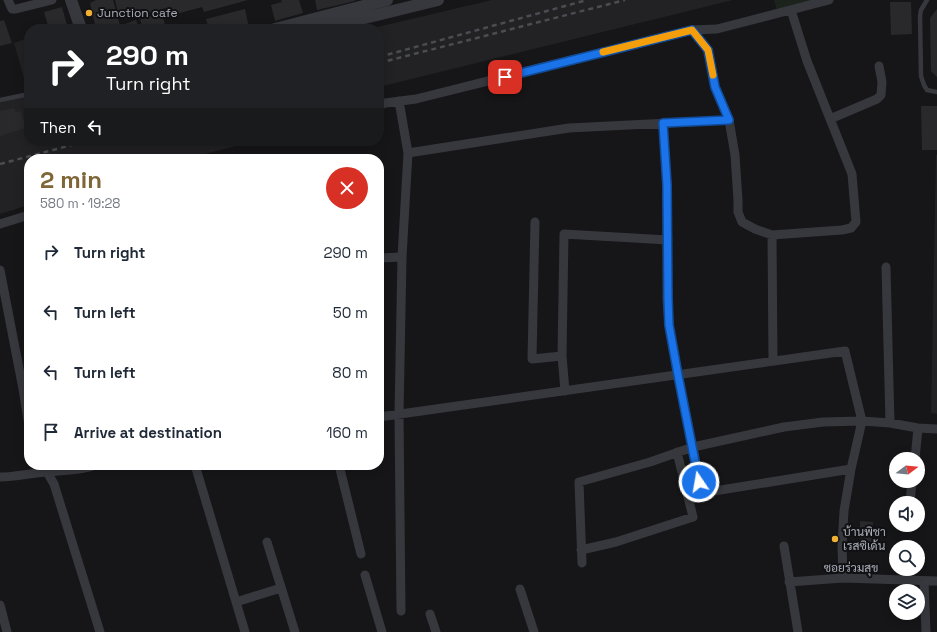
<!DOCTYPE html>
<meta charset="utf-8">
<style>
:root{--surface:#fff;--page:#f6f6f7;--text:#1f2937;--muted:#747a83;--accent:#7e6636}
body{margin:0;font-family:"Space Grotesk",Sarabun,sans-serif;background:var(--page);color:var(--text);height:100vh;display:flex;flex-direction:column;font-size:15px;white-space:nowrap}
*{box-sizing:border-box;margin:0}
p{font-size:13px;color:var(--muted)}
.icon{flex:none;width:22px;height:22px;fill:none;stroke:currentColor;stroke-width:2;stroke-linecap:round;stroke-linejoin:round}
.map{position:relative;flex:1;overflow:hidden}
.details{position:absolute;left:24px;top:154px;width:360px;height:316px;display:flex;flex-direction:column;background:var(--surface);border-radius:16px;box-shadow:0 2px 10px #0003}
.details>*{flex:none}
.hud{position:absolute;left:24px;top:24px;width:360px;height:122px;border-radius:16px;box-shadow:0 2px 10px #0003;background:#202124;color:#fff;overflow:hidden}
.needle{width:26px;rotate:74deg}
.controls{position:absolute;left:889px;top:452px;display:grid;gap:8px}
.controls a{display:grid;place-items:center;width:36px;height:36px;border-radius:50%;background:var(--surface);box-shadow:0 2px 10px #0003;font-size:20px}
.pin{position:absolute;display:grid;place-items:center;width:34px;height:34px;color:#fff;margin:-17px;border-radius:8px;box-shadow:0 2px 6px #0006}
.me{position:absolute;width:44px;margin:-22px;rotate:348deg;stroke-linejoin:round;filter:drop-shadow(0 0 3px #0008)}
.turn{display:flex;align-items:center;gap:14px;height:84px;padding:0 16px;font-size:18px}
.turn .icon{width:52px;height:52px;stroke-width:2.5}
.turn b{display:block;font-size:28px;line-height:34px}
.then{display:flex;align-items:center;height:38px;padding:0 16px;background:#0003;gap:8px;font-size:15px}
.round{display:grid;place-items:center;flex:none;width:42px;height:42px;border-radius:21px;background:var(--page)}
.summary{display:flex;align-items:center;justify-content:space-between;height:68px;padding:0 16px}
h1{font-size:24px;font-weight:600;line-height:30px;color:var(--accent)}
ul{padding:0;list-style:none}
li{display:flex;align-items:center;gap:12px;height:60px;padding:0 16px}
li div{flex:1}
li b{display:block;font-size:15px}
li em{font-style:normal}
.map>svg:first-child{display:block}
.built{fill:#222225}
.green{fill:#1c231d}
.building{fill:#29292c}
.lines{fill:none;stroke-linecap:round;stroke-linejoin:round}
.service{stroke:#37383d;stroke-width:4.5}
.minor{stroke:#37383d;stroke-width:9}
.tertiary{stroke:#37383d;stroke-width:12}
.rail{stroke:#4a4c52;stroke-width:2.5;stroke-dasharray:5 4;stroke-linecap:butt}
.route-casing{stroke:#114b97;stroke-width:10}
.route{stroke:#1a73e8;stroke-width:7}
.slow{stroke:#f59e0b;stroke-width:7}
.poi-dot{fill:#f2b134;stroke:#111113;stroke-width:1.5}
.labels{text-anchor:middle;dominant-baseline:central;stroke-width:4;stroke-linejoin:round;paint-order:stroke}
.poi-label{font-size:12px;fill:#a8adb8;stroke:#111113;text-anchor:start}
.street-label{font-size:12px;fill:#a8adb8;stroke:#111113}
</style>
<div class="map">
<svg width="937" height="632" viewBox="0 0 937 632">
<rect width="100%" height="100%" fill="#161618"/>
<path class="built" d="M 492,0 L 733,0 L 379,87 L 379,29 L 369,29 Z
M 29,38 L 29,92 L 28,92 L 14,43 Z
M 29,94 L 29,141 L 255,141 L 186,159 L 29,159 L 29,205 L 0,214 L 0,101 Z
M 936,155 L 937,155 L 937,414 L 931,413 Z"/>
<path class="green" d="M 774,0 L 816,0 L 777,10 Z"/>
<path class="building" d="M 96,0 L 113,0 L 121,29 L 96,29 L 90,3 Z
M 115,0 L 248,0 L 204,12 L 202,7 L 169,16 L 166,8 L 126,19 L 124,14 L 119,16 Z
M 281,0 L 299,0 L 303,13 L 275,21 L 271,5 L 282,2 Z
M 315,0 L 355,0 L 355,1 L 317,10 Z
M 890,2 L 911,2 L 912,34 L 891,35 Z
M 62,7 L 67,25 L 49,29 L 44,12 Z
M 245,9 L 249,28 L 209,29 L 206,19 Z
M 937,9 L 937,77 L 931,71 L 930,18 Z
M 162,13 L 166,29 L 143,29 L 140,19 Z
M 4,20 L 12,43 L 0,46 L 0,21 Z
M 136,20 L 139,29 L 127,29 L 125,24 Z
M 921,106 L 937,106 L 937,150 L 922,150 Z
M 14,108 L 16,112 L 21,111 L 26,128 L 0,136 L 0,111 Z
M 860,521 L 873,522 L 872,545 L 860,545 Z"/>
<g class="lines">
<path class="service" d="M 927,0 L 921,10 L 920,16 L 921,76 L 924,85 L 927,90 L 937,92
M 0,100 L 29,94"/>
<path class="minor" d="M 8,0 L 12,9 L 16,9 L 52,0
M 692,30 L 708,50 L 715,87 L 729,120 L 735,155 L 738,200 L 738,212 L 742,222 L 755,229 L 772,235 L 842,230 L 851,228 L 856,222 L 852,174 L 807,61 L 791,10
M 399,101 L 408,153 L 402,257 L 399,414 L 401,611
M 379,106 L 385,103 L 416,99 L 692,30 L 717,29 L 829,0
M 830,119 L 877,99 L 881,95 L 882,82 L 879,66
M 663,123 L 667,185 L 667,299 L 669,325 L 678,375 L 702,493 L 851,469
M 408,153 L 569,128 L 729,120
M 535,222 L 532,359 L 562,356
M 0,224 L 29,215
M 772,235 L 773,361
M 379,258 L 402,257
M 886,267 L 890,423
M 0,270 L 23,389 L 29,426
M 565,391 L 562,356 L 564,234 L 668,240
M 379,417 L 845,351 L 862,421 L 851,469 L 844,511 L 842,545 L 843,578
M 915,459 L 918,428
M 41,465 L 47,472 L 54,484 L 100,632
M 195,465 L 245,632
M 339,465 L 361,554
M 0,477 C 16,477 31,473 47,472 C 63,470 80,471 96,465
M 910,503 L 912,481
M 267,542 L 295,632
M 784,546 L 798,632
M 581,550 L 616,542 L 693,517 L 677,452
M 582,563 L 579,482 L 650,462 L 693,447 L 784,427 L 823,422 L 862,421 L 890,423 L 918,428 L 937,429
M 365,575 L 382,632
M 924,581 L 926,632
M 789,582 L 843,578 L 937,581
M 520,589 L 534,632
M 236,602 L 281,588
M 0,605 L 7,632
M 430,614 L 436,632"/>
<path class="tertiary" d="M 71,0 L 81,29
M 275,29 L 387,0
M 320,29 L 438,0"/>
<path class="rail" d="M 379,57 L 587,0
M 379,63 L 625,0
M 0,164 L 87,141"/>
</g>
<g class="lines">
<g class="route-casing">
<path id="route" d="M 505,77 L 692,30 L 708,50 L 715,87 L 729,120 L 663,123 L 667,185 L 668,299 L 669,325 L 678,375 L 699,482"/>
</g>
<use href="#route" class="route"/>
<path class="slow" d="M 603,52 L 692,30 L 708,50 L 713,75"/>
</g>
<g class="poi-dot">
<circle cx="89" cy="13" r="4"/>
<circle cx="835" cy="539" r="4"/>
</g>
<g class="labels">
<g class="poi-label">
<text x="97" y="13">Junction cafe</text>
<text x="843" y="532">บ้านพิชา<tspan x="843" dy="14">เรสซิเด้น</tspan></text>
</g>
<g class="street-label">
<text x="851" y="568">ซอยร่วมสุข</text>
</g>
</g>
</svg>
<div class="controls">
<a><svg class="needle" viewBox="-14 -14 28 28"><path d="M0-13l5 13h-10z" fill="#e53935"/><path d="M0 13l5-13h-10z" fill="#747a83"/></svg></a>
<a><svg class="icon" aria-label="sound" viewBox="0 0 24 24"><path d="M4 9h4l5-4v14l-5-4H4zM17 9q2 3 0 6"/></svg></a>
<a><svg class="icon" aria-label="search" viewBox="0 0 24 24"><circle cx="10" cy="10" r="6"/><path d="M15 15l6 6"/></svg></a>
<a><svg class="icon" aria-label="layers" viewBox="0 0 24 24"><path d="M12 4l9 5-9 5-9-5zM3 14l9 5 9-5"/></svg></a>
</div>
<div class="pin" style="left:505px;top:77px;background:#d93025"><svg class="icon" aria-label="arrive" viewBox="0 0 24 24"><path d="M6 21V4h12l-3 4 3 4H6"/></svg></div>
<svg class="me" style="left:699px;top:482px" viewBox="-20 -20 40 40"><circle r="17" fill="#1a73e8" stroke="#fff" stroke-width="3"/><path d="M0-11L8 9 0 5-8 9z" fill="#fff"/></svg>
<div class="hud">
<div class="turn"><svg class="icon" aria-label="right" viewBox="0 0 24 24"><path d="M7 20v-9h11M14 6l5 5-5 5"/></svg><div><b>290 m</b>Turn right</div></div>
<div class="then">Then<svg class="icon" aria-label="left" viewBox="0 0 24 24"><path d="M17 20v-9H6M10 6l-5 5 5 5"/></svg></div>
</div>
<section class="details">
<div class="summary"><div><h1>2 min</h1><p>580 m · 19:28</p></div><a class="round" style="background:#d93025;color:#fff"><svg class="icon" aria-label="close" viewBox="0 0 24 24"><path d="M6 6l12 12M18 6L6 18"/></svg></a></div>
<ul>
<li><svg class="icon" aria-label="right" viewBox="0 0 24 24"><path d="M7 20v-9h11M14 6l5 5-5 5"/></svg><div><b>Turn right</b></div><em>290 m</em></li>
<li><svg class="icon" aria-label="left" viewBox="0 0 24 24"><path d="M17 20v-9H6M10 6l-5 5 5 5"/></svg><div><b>Turn left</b></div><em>50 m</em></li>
<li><svg class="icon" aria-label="left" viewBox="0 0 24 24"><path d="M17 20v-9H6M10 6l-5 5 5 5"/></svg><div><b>Turn left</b></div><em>80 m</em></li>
<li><svg class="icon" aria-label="arrive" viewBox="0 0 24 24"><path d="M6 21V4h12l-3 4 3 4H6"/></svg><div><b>Arrive at destination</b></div><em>160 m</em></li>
</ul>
</section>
</div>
